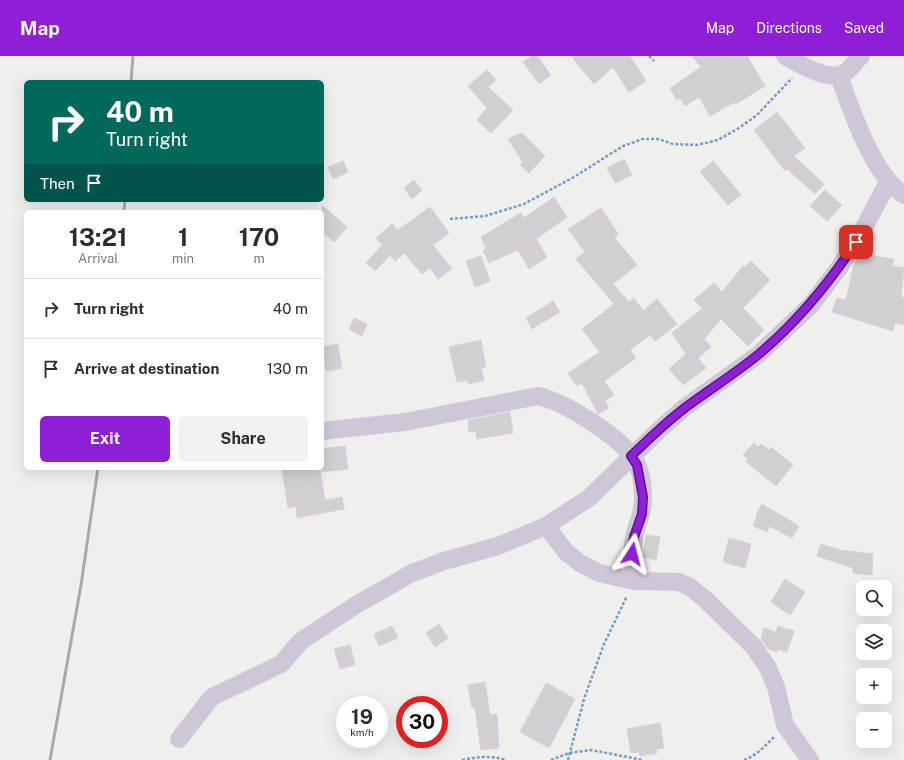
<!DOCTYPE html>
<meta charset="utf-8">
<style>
:root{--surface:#fff;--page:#f2f2f3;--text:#2b2b33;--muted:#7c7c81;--line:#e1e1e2;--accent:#8e1fd7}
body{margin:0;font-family:"Public Sans",sans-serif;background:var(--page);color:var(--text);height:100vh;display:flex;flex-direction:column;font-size:15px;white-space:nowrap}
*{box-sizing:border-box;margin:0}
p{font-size:13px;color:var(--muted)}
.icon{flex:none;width:22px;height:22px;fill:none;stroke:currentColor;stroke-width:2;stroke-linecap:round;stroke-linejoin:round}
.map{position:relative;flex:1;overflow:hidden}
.panel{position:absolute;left:24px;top:154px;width:300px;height:260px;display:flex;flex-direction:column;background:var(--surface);border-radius:6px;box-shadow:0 4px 16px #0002}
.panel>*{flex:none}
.hud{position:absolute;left:24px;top:24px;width:300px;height:122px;border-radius:6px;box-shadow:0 4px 16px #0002;background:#00695c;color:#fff;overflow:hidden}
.buttons{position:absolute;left:856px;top:524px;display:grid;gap:8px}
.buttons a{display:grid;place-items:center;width:36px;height:36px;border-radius:6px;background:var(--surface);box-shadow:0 4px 16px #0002;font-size:20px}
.speed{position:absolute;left:336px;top:640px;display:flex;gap:8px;font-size:20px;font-weight:700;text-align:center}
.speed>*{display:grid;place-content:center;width:52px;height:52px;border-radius:50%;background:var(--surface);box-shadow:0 4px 16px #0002;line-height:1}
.speed small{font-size:10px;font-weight:400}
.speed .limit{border:6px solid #d22;background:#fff;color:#111}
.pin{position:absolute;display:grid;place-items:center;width:34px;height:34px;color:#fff;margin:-17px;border-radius:8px;box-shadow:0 2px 6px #0006}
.me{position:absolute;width:44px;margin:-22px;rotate:9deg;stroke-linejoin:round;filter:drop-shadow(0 0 3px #0008)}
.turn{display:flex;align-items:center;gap:14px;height:84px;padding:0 16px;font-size:18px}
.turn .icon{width:52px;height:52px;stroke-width:2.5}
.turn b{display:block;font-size:28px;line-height:34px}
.then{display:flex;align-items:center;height:38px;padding:0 16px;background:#0003;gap:8px;font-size:15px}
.eta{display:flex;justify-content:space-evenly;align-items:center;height:68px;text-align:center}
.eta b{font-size:24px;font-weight:700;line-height:28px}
.cta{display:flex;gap:8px;margin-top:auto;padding:8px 16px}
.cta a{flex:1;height:46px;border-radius:6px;background:var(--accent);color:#fff;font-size:16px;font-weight:700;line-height:46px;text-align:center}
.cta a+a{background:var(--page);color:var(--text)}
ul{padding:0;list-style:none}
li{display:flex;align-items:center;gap:12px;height:60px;padding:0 16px;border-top:1px solid var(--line)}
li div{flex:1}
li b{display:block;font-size:15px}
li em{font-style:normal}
header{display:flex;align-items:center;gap:24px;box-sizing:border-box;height:56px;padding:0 20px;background:var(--accent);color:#fff}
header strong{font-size:19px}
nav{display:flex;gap:22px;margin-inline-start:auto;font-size:14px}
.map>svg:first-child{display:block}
.building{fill:#d3cdd4;stroke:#d7d1d8}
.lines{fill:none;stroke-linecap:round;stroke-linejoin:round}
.path{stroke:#759bc9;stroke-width:2.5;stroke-dasharray:3 2;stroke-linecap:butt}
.street{stroke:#cfc7d7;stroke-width:18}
.rail{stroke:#aca7af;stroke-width:3}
.route-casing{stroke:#5c148c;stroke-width:10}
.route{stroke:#8e1fd7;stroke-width:7}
</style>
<header>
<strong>Map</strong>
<nav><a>Map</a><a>Directions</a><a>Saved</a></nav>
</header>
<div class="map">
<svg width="904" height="704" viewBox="0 0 904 704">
<rect width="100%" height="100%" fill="#eff0ed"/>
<path class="building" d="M 532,0 L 537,0 L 551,19 L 539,28 L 523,6 Z
M 571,0 L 630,0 L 646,25 L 629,36 L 613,11 L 594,28 Z
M 692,0 L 747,0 L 765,30 L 736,48 L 735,46 L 710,60 L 699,41 L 685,50 L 680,42 L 677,44 L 670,32 L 701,11 Z
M 487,14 L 496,24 L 488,31 L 513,54 L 491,77 L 477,64 L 487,52 L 468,30 Z
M 777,56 L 805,92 L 794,100 L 824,128 L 815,138 L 787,113 L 785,115 L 754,74 Z
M 522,77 L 545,100 L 529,117 L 520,109 L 523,106 L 508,83 Z
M 624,103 L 632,119 L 615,127 L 607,112 Z
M 343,105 L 348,116 L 333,123 L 328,111 Z
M 713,105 L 741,139 L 728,149 L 700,116 Z
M 414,124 L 422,134 L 412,143 L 404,132 Z
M 825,134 L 842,149 L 827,165 L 810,150 Z
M 554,141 L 567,161 L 536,183 L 547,201 L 529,213 L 518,194 L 489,207 L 483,194 L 486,193 L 481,181 L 521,157 L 524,162 Z
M 322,149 L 347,171 L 334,186 L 322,175 Z
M 430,151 L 449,177 L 433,189 L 452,213 L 438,223 L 430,212 L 422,218 L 404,197 L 395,205 L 390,199 L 375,215 L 366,207 L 382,189 L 376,182 L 392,168 L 398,174 Z
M 601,152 L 618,178 L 614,181 L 637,209 L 613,228 L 629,246 L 634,242 L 643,255 L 657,243 L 677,268 L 655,285 L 650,279 L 630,294 L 636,302 L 604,325 L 614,339 L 605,345 L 609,352 L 598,358 L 582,327 L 577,330 L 568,317 L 600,296 L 582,273 L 614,248 L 576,203 L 585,196 L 568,173 Z
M 860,198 L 894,203 L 892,210 L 904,212 L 901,241 L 904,242 L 904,269 L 895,267 L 893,275 L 832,256 L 837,242 L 846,244 L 854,208 Z
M 481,200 L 490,225 L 475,231 L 466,205 Z
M 751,205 L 770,224 L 743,252 L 764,274 L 748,290 L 721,263 L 704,283 L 711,291 L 698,302 L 706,312 L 683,329 L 669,313 L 686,298 L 672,277 L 702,253 L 694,244 L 714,227 L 722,236 L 743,210 L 745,211 Z
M 553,245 L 560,256 L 532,273 L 526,262 Z
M 354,262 L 367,268 L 362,280 L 349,273 Z
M 481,284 L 486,311 L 481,312 L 484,324 L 468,328 L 468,324 L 457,326 L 449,291 Z
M 338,288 L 342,312 L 326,315 L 322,291 Z
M 510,356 L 513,377 L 477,383 L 476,375 L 469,376 L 468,364 Z
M 754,387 L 758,391 L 761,388 L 769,394 L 771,391 L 793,409 L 776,430 L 746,406 L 748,403 L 743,399 Z
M 345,390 L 348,413 L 322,416 L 322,393 Z
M 293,412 L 320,412 L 325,444 L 342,441 L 344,453 L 297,462 L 296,450 L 288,452 L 282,414 Z
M 762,448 L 799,470 L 792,482 L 769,470 L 767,476 L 753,470 L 757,460 L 756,459 Z
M 646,479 L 660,481 L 656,504 L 643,501 Z
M 729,482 L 751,488 L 745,512 L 723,506 Z
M 821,488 L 840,494 L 873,498 L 872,519 L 853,517 L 853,512 L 817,500 Z
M 785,523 L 805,536 L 790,559 L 771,546 Z
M 439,568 L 448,582 L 435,591 L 426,577 Z
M 392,570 L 398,582 L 379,590 L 374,578 Z
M 778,570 L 794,575 L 787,596 L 778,593 L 777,596 L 768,593 L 761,583 L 764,572 L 776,576 Z
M 350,589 L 355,609 L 340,613 L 334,593 Z
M 485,626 L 490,659 L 497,658 L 499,692 L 481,694 L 475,652 L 472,652 L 468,629 Z
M 546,627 L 575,643 L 549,692 L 520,676 Z
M 660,667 L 664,692 L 656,693 L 657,697 L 640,700 L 639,696 L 631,697 L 627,673 Z"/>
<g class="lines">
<path class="path" d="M 649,0 L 654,5
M 450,163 L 485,160 L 524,148 L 574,121 L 623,90 L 643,83 L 658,83 L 673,88 L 697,89 L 718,84 L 739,72 L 757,59 L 792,22
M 462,704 C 477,701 490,699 506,704
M 551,704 L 569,697 L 591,694 L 643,704
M 568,704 L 584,643 L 604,588 L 627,540
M 744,704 C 756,700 765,690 774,681"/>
<path class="street" d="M 785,0 C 799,8 831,28 846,16 C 851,12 856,5 861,0
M 839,20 C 852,55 872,118 904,139
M 322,375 L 405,366 L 538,340 C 565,346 625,383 637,408 C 641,417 643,431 643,441 C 644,458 636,467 634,483 C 631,497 633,511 634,525
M 546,470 L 566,496 L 580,507 L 599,517 L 634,525 L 679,526 L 690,531 L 705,543 L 754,591 L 768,612 L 776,631 L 785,669 L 810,704
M 179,683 L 212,641 L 281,608 L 301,585 L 356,549 L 412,517 L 444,505 L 498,490 L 546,470 L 589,442 L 659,374 L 684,352 L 758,299 L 811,249 L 839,212 L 864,172 L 888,126"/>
<path class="rail" d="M 131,26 L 133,0
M 124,156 L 125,144
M 50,704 L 81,529 L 98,412"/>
</g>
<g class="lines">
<g class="route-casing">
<path id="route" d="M 632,498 L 634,481 L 642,458 L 643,441 L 637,409 L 631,400 C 649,383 666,366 686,351 C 710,333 736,317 759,298 C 799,264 828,229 856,186"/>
</g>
<use href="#route" class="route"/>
</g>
</svg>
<div class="buttons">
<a><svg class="icon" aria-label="search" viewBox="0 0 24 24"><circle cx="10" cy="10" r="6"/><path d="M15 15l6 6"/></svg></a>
<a><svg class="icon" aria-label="layers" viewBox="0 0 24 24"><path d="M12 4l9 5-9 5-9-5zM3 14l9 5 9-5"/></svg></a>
<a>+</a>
<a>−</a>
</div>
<div class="speed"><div>19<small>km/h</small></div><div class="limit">30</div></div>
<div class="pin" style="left:856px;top:186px;background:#d93025"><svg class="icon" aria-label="arrive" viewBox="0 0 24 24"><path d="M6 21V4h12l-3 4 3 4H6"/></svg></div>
<svg class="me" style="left:632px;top:498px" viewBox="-20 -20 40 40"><path d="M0-17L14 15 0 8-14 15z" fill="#8e1fd7" stroke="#fff" stroke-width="4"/></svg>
<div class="hud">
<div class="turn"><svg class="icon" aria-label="right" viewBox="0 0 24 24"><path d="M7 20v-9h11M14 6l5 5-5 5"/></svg><div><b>40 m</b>Turn right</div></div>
<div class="then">Then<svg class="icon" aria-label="arrive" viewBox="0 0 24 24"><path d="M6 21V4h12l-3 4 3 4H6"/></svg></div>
</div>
<section class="panel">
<div class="eta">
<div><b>13:21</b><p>Arrival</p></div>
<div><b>1</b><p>min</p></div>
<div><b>170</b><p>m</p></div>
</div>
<ul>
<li><svg class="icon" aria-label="right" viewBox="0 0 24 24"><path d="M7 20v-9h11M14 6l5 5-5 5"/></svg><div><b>Turn right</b></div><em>40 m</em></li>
<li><svg class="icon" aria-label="arrive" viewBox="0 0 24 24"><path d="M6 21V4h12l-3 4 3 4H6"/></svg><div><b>Arrive at destination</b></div><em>130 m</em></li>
</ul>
<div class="cta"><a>Exit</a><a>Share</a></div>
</section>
</div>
